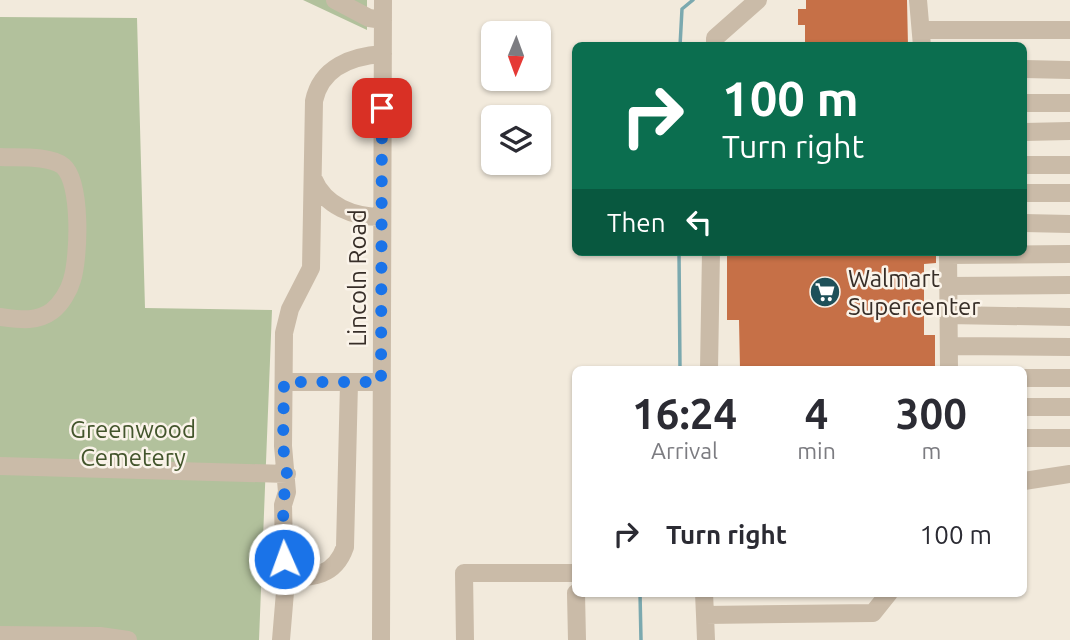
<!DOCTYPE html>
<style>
:root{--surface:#fff;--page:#f2f2f3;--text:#2b2b33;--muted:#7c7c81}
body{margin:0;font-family:Ubuntu,sans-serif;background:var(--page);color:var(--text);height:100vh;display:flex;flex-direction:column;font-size:26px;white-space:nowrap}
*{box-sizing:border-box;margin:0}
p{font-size:23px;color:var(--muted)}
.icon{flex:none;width:38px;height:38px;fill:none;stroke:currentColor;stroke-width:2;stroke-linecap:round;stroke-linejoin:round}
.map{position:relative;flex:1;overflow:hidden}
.sheet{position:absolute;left:572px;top:366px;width:455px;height:231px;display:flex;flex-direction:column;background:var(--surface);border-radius:10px;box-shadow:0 2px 5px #0004}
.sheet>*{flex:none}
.banner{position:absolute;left:572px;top:42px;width:455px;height:214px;border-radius:10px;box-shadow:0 2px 5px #0004;background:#0b6e4f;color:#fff;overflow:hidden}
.needle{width:46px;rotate:181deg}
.fabs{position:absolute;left:481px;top:21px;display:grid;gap:14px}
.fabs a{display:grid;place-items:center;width:70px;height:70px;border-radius:10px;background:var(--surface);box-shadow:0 2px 5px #0004;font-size:35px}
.pin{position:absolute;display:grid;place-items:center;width:60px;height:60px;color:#fff;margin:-30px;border-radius:14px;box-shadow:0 4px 10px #0006}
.me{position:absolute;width:77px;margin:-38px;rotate:358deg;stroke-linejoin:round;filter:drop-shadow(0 0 5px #0008)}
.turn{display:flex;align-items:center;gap:24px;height:147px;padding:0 35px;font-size:32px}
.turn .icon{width:91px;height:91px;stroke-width:2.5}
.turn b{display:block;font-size:49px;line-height:60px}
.then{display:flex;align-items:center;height:66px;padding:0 35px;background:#0003;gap:14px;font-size:26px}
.eta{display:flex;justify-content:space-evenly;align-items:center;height:119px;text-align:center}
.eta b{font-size:42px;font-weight:700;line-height:49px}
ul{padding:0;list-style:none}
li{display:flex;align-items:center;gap:21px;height:98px;padding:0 35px}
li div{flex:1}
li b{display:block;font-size:26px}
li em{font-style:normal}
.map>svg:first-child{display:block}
.green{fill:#b2c19c}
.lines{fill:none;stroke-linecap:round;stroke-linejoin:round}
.stream{stroke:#7ba9af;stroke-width:3.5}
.building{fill:#c67047}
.minor{stroke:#cabba8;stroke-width:18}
.route{stroke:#1a73e8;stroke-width:12;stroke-dasharray:0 21.6}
.labels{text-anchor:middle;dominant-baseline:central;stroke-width:5;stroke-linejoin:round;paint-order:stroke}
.street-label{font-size:24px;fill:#372e28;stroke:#faf3e9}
.poi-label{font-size:24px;fill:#372e28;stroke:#faf3e9;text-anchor:start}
.park-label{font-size:24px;fill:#43552c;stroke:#faf3e9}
</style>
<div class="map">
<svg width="1070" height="640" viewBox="0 0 1070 640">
<rect width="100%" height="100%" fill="#f2eadc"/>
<path class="green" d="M 303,0 L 367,0 L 367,30 Z
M 0,17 L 137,18 L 145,308 L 272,310 L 259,640 L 0,640 Z"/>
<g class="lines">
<path class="stream" d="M 680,46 L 682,9 L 693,0
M 679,252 L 680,369
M 640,593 L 641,640"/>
</g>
<path class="building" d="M 806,0 L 907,0 L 908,46 L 805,46 L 805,25 L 798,25 L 798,9 L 806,9 Z
M 727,252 L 936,252 L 936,263 L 924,264 L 924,335 L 935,335 L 935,369 L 740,369 L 739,320 L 727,320 Z"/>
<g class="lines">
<path class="minor" d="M 335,0 L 369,18 L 383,20
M 918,0 L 922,46
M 923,30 L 1070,30
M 715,46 L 715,38 L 758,0
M 1024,69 L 1070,70
M 1024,103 L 1070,103
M 1024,132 L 1070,131
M 0,157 C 17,158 49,155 63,166 C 82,182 79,258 72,280 C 69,291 61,304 52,311 C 36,323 17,319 0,317
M 1024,165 L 1070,165
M 313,178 C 325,207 354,217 382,217
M 1024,193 L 1070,193
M 1024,223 L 1070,224
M 948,252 L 949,369
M 948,255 L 1070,254
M 948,286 L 1070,285
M 948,315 L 1070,317
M 949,346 L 1070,347
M 709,369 L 711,252
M 1024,378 L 1070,378
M 284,382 L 381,382
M 1024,407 L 1070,407
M 1024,438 L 1070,438
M 0,466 L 287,474
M 1024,481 L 1070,474
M 285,577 C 313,578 335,576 345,547 L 349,383
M 576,593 L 577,640
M 704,593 L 705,615
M 0,635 L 100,636 L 128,640
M 281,640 L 285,592 L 283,505 L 287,492 L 283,446 L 284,333 L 290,309 L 311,268 L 314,101 C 321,67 352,56 383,54
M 381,640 L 383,0
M 465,640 L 464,573 L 576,573
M 706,640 L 705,615 L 873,613 L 889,593"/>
</g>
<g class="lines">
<path class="route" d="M 284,559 L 283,505 L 287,474 L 283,446 L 284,382 L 381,382 L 382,108"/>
</g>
<defs>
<g id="supermarket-disc" transform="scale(1.575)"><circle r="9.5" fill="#1e5059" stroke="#faf3e9"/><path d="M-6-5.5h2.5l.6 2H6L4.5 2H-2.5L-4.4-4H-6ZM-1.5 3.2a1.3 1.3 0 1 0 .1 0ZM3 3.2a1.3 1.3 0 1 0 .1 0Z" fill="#fff"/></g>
</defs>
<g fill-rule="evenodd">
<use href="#supermarket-disc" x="825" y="292"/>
</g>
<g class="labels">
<g class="street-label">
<text transform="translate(357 278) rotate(-90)">Lincoln Road</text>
</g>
<g class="poi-label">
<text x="848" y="278">Walmart<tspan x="848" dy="28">Supercenter</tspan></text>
</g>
<g class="park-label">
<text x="133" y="429">Greenwood<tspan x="133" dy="28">Cemetery</tspan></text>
</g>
</g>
</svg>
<div class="fabs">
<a><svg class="needle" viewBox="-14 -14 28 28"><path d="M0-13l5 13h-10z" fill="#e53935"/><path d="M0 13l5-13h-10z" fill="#7c7c81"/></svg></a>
<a><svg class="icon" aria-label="layers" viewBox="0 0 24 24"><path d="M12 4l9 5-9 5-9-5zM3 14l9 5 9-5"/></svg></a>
</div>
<div class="pin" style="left:382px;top:108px;background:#d93025"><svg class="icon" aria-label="arrive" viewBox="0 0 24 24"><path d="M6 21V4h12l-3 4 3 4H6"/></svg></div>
<svg class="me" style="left:284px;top:559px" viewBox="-20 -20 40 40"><circle r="17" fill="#1a73e8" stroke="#fff" stroke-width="3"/><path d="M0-11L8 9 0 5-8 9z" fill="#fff"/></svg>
<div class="banner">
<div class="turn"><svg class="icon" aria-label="right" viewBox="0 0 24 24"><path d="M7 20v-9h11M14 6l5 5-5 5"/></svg><div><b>100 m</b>Turn right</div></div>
<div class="then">Then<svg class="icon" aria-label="left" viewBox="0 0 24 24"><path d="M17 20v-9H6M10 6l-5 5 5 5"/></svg></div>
</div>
<section class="sheet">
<div class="eta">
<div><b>16:24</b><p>Arrival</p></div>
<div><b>4</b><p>min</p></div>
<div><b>300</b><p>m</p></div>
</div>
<ul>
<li><svg class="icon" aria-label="right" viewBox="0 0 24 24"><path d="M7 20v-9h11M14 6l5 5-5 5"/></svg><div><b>Turn right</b></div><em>100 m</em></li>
</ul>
</section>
</div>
